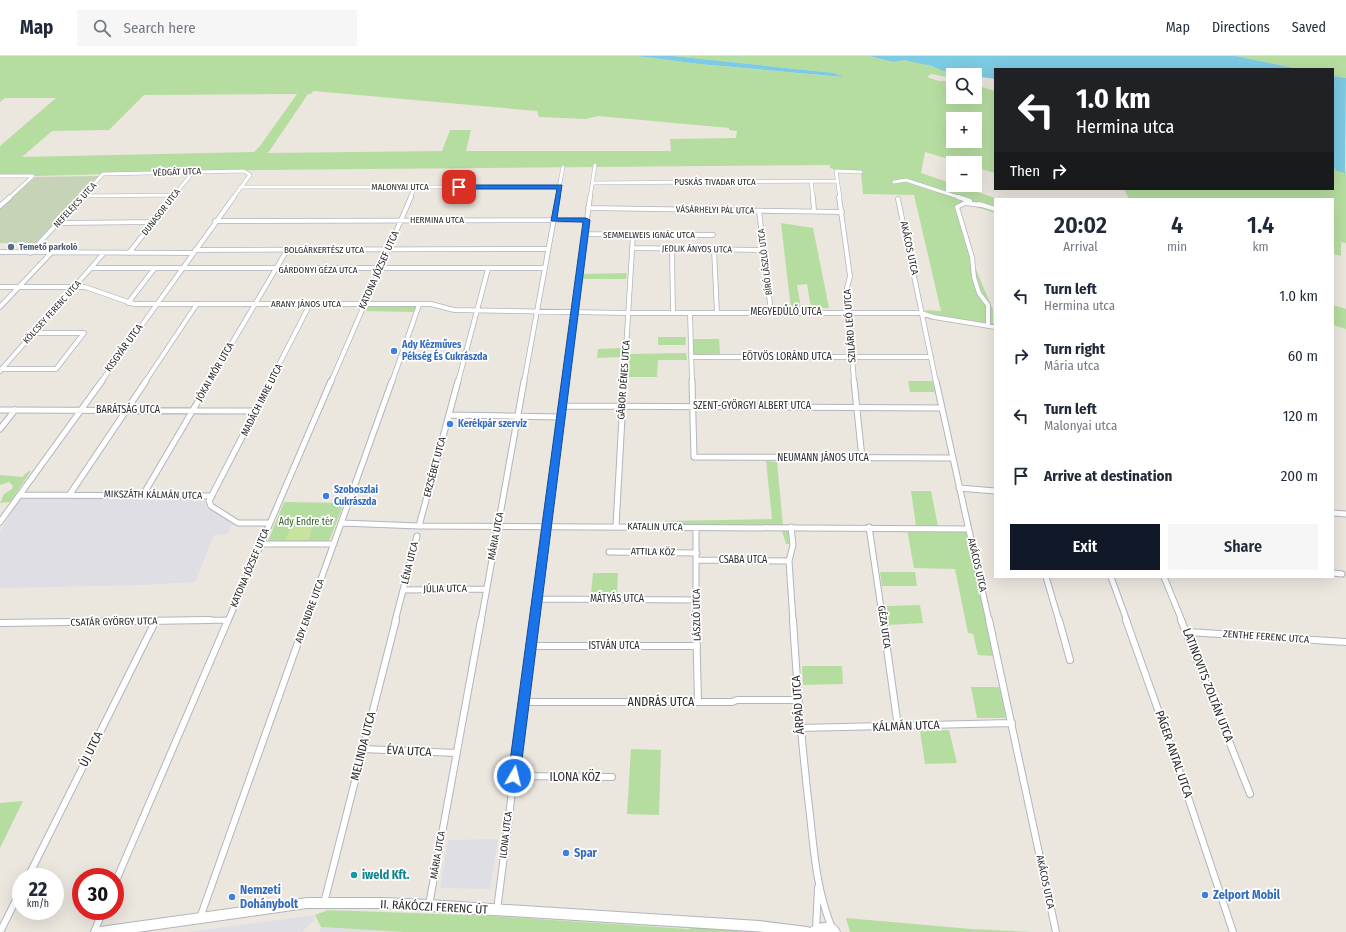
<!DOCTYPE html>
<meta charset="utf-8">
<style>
:root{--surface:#fff;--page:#f6f6f7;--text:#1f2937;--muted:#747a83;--line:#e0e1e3;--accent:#111827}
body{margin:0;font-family:"Fira Sans Condensed",sans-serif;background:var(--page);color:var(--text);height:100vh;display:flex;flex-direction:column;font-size:15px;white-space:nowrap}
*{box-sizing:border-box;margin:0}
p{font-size:13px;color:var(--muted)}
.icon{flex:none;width:22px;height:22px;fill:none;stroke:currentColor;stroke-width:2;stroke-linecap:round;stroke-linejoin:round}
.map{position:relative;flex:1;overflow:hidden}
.side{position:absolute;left:994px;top:142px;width:340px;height:380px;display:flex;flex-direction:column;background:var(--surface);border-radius:0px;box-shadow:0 4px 16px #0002}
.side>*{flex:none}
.top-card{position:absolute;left:994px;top:12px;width:340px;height:122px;border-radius:0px;box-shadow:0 4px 16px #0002;background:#202124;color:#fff;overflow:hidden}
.buttons{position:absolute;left:946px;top:12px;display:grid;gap:8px}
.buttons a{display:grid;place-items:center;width:36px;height:36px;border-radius:0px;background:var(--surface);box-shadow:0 4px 16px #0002;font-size:20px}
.speed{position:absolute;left:12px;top:812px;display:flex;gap:8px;font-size:20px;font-weight:700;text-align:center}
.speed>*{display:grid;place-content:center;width:52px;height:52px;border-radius:50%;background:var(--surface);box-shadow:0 4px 16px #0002;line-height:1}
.speed small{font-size:10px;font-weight:400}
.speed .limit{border:6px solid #d22;background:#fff;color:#111}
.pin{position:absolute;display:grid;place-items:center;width:34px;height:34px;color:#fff;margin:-17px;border-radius:8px;box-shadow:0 2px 6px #0006}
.me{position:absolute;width:44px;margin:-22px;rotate:8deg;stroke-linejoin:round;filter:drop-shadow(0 0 3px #0008)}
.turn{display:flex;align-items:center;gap:14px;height:84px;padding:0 16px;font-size:18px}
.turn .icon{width:52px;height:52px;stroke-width:2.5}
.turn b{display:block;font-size:28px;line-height:34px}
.then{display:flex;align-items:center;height:38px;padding:0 16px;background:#0003;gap:8px;font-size:15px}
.eta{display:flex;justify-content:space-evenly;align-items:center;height:68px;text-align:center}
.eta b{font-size:24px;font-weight:600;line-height:28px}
.cta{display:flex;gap:8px;margin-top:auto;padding:8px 16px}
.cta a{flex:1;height:46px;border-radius:0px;background:var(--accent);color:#fff;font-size:16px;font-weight:600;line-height:46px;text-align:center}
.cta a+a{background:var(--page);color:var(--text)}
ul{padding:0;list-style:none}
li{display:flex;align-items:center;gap:12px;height:60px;padding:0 16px}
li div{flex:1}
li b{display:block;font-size:15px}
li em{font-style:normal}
header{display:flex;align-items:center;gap:24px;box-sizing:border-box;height:56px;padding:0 20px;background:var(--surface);border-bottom:1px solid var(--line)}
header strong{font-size:19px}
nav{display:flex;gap:22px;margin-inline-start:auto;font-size:14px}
.search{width:280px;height:36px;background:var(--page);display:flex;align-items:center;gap:10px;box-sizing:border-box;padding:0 14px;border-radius:0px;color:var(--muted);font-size:15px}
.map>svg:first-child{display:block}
.industrial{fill:#e0dee5}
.green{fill:#b6dda0;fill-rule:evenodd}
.cemetery{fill:#c6d3b7}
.pitch{fill:#c7e39d}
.water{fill:#7ccae3}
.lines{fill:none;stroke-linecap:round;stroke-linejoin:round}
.street-far3-casing{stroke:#b2b5bd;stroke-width:4}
.street-far2-casing{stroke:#b2b5bd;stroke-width:5.5}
.street-far1-casing{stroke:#b2b5bd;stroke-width:7}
.street-casing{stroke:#b2b5bd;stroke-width:8}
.secondary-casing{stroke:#b2b5bd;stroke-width:2}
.street-far3{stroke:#fff;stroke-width:3}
.street-far2{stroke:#fff;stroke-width:4}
.street-far1{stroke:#fff;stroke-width:5}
.street{stroke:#fff;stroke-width:6}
.secondary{fill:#fff;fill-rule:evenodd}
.route{fill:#1a73e8;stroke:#114b97}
.service-dot{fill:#5c6f8a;stroke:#fff;stroke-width:1.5}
.shop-dot{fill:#3f7fe0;stroke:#fff;stroke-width:1.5}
.culture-dot{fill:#0f9aa8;stroke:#fff;stroke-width:1.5}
.labels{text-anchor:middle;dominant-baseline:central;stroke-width:3.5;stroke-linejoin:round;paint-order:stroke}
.far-street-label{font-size:9px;fill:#2b2b2b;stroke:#fff}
.far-service-label{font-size:9px;font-weight:bold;fill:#4e5e75;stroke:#fff;text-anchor:start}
.street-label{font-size:10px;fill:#2b2b2b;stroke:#fff}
.shop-label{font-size:10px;font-weight:bold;fill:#366cbe;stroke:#fff;text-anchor:start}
.park-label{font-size:10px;fill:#306121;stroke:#fff}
.near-street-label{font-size:12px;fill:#2b2b2b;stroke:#fff}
.near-shop-label{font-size:12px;font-weight:bold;fill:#366cbe;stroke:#fff;text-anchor:start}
.near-culture-label{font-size:12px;font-weight:bold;fill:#0d838f;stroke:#fff;text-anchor:start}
</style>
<header>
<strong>Map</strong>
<div class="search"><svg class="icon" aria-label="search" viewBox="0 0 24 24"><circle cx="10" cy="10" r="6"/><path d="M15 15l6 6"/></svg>Search here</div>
<nav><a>Map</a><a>Directions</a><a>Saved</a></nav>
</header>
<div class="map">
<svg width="1346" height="876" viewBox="0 0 1346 876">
<rect width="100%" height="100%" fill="#ebe6de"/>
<path class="industrial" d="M 20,442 L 204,443 L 206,450 L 232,468 L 228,478 L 214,479 L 195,526 L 142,529 L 0,532 L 0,476 Z
M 498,783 L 490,833 L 440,832 L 448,784 Z
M 315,859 L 314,865 L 302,876 L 189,876 Z
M 321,871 L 405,876 L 320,876 Z"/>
<path class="green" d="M 0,0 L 637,0 L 699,8 L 841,21 L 834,17 L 673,0 L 869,0 L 893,6 L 903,4 L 915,6 L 962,19 L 953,19 L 953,22 L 931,18 L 927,21 L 939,25 L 953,25 L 953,41 L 975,41 L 975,29 L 995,35 L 995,117 L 975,111 L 975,107 L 962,107 L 925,96 L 921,117 L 998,143 L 995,143 L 995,157 L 967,148 L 962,150 L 960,154 L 975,211 L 993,254 L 993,273 L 928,263 L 926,254 L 941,255 L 914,139 L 863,138 L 861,116 L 836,114 L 830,112 L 830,109 L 259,114 L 0,121 L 0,90 L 56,42 L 5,42 L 0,46 ZM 313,35 L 537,55 L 539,61 L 586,63 L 598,60 L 729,72 L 729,74 L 737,75 L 736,82 L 670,83 L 671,95 L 466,95 L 471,74 L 450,74 L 442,95 L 268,97 L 308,38 L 311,38 ZM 297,38 L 260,90 L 254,96 L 22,101 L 52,75 L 109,74 L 144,39 ZM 953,63 L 975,63 L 975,85 L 953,85 Z
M 1236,0 L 1346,0 L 1346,22 L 1333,20 L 1333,13 L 1299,13 Z
M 1333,111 L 1346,116 L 1346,187 L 1341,186 L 1341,200 L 1333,198 L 1333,143 L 1129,143 L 1124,133 L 1333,133 Z
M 781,167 L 813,172 L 829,252 L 811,252 L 807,228 L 797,229 L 801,252 L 791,253 Z
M 627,217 L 626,223 L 581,223 L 582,218 Z
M 366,249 L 415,249 L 417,252 L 415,256 L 364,255 Z
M 1333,249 L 1346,253 L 1346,273 L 1333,269 Z
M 658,281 L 686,281 L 685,289 L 658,289 Z
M 692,283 L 719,283 L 720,298 L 692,299 Z
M 622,292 L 622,301 L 597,302 L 598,293 Z
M 686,297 L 687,304 L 658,304 L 657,321 L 628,321 L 630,298 Z
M 908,325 L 932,325 L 935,336 L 910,336 Z
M 766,405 L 777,406 L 783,470 L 790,475 L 789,488 L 786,488 L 782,475 L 700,474 L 666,469 L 665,465 L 772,463 Z
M 29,415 L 31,415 L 10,446 L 0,447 L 4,438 L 12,433 L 13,430 L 9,426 L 0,429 L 0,419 L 22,421 Z
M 911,435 L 931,435 L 938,470 L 916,470 Z
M 284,446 L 344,447 L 330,483 L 327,486 L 268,485 Z
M 907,473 L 967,476 L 993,600 L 978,599 L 973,578 L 968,577 L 955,513 L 914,512 Z
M 880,516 L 915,516 L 917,530 L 882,530 Z
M 593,517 L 618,517 L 617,538 L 591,538 Z
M 920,549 L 923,567 L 888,569 L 886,550 Z
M 802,610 L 842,610 L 843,628 L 803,629 Z
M 971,631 L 1000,631 L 1006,662 L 977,662 Z
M 949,674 L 957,707 L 925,708 L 920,675 Z
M 631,693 L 661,694 L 659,759 L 627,758 Z
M 23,745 L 0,792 L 0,747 Z
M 328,854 L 494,860 L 688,873 L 696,871 L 743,874 L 743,876 L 405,876 L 321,871 L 315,859 Z
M 846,862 L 971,873 L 1031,876 L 850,876 Z"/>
<path class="cemetery" d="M 99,120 L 29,194 L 18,194 L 24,187 L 0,187 L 0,153 L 35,121 Z"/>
<path class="pitch" d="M 291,471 L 313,471 L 308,484 L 285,484 Z"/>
<path class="water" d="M 637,0 L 673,0 L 834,17 L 843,21 L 699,8 Z
M 869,0 L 1236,0 L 1299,13 L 995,13 L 995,23 L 944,15 L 931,10 L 904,4 L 893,6 Z
M 1333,20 L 1346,22 L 1345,117 L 1334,114 L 1336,113 L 1333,111 Z"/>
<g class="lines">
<g class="street-far3-casing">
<path id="street-far3" d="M 0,120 L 33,120
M 811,125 L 813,142
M 894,126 L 906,124 L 961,142
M 592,127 L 838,125
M 240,131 L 560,131
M 84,140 L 175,139
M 9,142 L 33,120
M 81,142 L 103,118 L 244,115 L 250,119 L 233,142
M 172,142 L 193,116
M 410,142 L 415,131
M 557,142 L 563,111
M 590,142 L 595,109
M 840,142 L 836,115 L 861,116"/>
</g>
<g class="street-far2-casing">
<path id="street-far2" d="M 813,141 L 814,155
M 839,141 L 850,220 L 847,232 L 854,326
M 958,141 L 970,145
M 898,143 L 936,326
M 979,148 L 995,153
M 981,149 L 965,147 L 957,151 L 972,201 L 974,221 L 979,237 L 988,249 L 988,270
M 0,150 L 10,141
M 588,152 L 842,156
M 759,155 L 771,256
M 215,165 L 586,164
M 59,167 L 155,166
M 585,178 L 713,179
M 633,192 L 762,194
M 672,193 L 673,257
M 714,193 L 717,257
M 195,194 L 548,193
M 0,196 L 193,197
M 30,197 L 82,141
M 129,197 L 173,141
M 91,212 L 544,212
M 0,231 L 85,231 L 134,248 L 431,248 L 454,254 L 629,257 L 921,257 L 934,261 L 995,271
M 128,247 L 154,213
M 0,251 L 51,197
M 690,257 L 692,326
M 34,277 L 84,277
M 691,301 L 931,301
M 1,313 L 56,313 L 84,277
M 0,315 L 104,197
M 101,326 L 234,141
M 145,326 L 197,248
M 209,326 L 287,194
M 270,326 L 310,248
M 331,326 L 411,141
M 392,326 L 419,249
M 458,326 L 488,213
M 524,326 L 558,141
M 565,326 L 590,141
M 624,326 L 633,179"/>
</g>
<g class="street-far1-casing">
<path id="street-far1" d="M 692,325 L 694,401 L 952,402
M 854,325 L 862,402
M 936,325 L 989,565
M 563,350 L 941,352
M 0,354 L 256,355
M 449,359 L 561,361
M 0,373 L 15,354
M 959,432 L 995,435
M 70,438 L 146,325
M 20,439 L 212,440
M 143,439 L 210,325
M 1333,457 L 1346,458
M 0,466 L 102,325
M 269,467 L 238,467 L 211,450 L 209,445 L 271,325
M 342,467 L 419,470 L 968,473
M 419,470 L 458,325
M 616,470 L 624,325
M 791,471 L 793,489 L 789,505 L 793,565
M 869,471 L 883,565
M 696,473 L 696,565
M 261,488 L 334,488
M 609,496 L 697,497
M 697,504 L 789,505
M 1333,517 L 1342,518
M 1046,521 L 1059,565
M 1111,521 L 1127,565
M 1164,521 L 1182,565
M 404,534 L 486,533
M 538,543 L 696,544
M 134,565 L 228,564
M 228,565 L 331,325
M 306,565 L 392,325
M 395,565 L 417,480
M 481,565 L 524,325
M 534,565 L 565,325"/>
</g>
<g class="street-casing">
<path id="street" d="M 696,564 L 698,645
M 793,564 C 797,629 802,694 810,759 C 814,797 817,836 832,872
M 883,564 L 898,671
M 989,564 L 1056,876
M 1059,564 L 1070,604
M 1126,564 L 1172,693 L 1233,876
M 1181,564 L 1250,738
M 0,567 L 210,564
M 1187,576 L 1346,586
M 531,590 L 697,590
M 525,646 L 732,646 L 737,644 L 797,644
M 799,672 L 1012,667
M 363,693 L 456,697
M 514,720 L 612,721
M 28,821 L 155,566
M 115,827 L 228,564
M 324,847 L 396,564
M 429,849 L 481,564
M 497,854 L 534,564
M 200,862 L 306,564
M 816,874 L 818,832
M 0,876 L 21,834
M 94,876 L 103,855"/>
</g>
<g class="secondary-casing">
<path id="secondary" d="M 307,842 L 383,842 L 429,844 L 759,865 L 807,871 L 810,872 C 820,866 835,863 840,876 L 766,876 L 383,852 L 307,852 L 137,876 L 95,876 L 96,872 L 100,871 Z"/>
</g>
<use href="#street-far3" class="street-far3"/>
<use href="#street-far2" class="street-far2"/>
<use href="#street-far1" class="street-far1"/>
<use href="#street" class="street"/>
<use href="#secondary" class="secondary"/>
</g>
<path class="route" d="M 562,129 L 557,162 L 586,162 L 590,164 L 520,720 L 519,725 L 514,726 L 510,725 L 508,720 L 583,166 L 551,165 L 557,133 L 459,133 L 456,131 L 459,129 Z"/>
<circle class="service-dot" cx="11" cy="191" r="4"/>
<g class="shop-dot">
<circle cx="394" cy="295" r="4"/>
<circle cx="450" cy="368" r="4"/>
<circle cx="326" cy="440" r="4"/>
<circle cx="566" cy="797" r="4"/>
<circle cx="1205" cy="839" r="4"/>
<circle cx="232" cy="841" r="4"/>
</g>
<circle class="culture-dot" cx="354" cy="819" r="4"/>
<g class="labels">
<g class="far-street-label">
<text transform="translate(177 116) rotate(-2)">VÉDGÁT UTCA</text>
<text x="715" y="126">PUSKÁS TIVADAR UTCA</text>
<text x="400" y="131">MALONYAI UTCA</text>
<text transform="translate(75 149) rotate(-47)">NEFELEJCS UTCA</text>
<text transform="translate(715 154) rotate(1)">VÁSÁRHELYI PÁL UTCA</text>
<text transform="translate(161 156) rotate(-52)">DUNASOR UTCA</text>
<text x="437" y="164">HERMINA UTCA</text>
<text x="649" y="179">SEMMELWEIS IGNÁC UTCA</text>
<text transform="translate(697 193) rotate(1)">JEDLIK ÁNYOS UTCA</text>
<text x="324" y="194">BOLGÁRKERTÉSZ UTCA</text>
<text transform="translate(765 206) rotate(-97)">BÍRÓ LÁSZLÓ UTCA</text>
<text x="318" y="214">GÁRDONYI GÉZA UTCA</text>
<text x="306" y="248">ARANY JÁNOS UTCA</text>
<text transform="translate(52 256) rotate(-48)">KÖLCSEY FERENC UTCA</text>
</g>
<g class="far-service-label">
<text x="19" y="191">Temető parkoló</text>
</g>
<g class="street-label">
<text transform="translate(909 192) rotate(78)">AKÁCOS UTCA</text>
<text transform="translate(379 214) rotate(-66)">KATONA JÓZSEF UTCA</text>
<text x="786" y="256">MEGYEDŰLŐ UTCA</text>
<text transform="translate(850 270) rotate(-94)">SZILÁRD LEÓ UTCA</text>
<text transform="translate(124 292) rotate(-54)">KISGYÁR UTCA</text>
<text x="787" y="301">EÖTVÖS LORÁND UTCA</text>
<text transform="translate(215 316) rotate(-60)">JÓKAI MÓR UTCA</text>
<text transform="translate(624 324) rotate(-86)">GÁBOR DÉNES UTCA</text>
<text transform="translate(262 344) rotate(-63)">MADÁCH IMRE UTCA</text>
<text x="752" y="350">SZENT-GYÖRGYI ALBERT UTCA</text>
<text x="128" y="354">BARÁTSÁG UTCA</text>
<text x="823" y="402">NEUMANN JÁNOS UTCA</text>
<text transform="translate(435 411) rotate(-75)">ERZSÉBET UTCA</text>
<text transform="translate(153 439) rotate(1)">MIKSZÁTH KÁLMÁN UTCA</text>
<text transform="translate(655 471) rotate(1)">KATALIN UTCA</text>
<text transform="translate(496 480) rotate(-79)">MÁRIA UTCA</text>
<text transform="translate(653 496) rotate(1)">ATTILA KÖZ</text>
<text x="743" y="504">CSABA UTCA</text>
<text transform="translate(410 507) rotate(-76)">LÉNA UTCA</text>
<text transform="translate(977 509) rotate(77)">AKÁCOS UTCA</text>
<text transform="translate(250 512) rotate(-67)">KATONA JÓZSEF UTCA</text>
<text transform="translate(445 533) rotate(-1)">JÚLIA UTCA</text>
<text x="617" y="543">MÁTYÁS UTCA</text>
<text transform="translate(310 555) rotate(-70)">ADY ENDRE UTCA</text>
<text transform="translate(697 559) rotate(-91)">LÁSZLÓ UTCA</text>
<text transform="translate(114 566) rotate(-1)">CSATÁR GYÖRGY UTCA</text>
<text transform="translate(884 571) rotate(82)">GÉZA UTCA</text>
<text transform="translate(1266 581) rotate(4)">ZENTHE FERENC UTCA</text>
<text x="614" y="590">ISTVÁN UTCA</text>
<text transform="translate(506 779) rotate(-83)">ILONA UTCA</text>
<text transform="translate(438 799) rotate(-80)">MÁRIA UTCA</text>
<text transform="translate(1045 826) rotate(78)">AKÁCOS UTCA</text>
</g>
<g class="shop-label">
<text x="402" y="289">Ady Kézműves<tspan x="402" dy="12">Pékség És Cukrászda</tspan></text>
<text x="458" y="368">Kerékpár szerviz</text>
<text x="334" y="434">Szoboszlai<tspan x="334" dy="12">Cukrászda</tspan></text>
</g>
<g class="park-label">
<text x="306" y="466">Ady Endre tér</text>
</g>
<g class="near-street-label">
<text transform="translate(1208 629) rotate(69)">LATINOVITS ZOLTÁN UTCA</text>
<text x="661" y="646">ANDRÁS UTCA</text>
<text transform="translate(798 649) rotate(-94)">ÁRPÁD UTCA</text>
<text transform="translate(906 670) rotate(-2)">KÁLMÁN UTCA</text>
<text transform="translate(363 690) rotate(-76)">MELINDA UTCA</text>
<text transform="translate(91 693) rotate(-64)">ÚJ UTCA</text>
<text transform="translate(409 695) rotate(3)">ÉVA UTCA</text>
<text transform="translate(1174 698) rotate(71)">PÁGER ANTAL UTCA</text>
<text x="575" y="721">ILONA KÖZ</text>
<text transform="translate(434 851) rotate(3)">II. RÁKÓCZI FERENC ÚT</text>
</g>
<g class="near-shop-label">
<text x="574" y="797">Spar</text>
<text x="240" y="834">Nemzeti<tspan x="240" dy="14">Dohánybolt</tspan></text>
<text x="1213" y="839">Zelport Mobil</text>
</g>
<g class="near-culture-label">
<text x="362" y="819">iweld Kft.</text>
</g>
</g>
</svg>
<div class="buttons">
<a><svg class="icon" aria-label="search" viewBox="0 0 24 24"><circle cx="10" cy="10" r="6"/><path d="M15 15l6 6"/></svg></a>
<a>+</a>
<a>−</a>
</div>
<div class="speed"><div>22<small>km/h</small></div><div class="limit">30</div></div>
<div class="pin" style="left:459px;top:131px;background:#d93025"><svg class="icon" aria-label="arrive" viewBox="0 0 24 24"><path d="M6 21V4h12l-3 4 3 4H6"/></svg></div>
<svg class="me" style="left:514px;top:720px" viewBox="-20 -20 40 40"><circle r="17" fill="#1a73e8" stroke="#fff" stroke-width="3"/><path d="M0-11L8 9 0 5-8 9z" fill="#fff"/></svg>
<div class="top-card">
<div class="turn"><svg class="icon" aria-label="left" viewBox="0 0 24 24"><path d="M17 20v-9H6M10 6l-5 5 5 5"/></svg><div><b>1.0 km</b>Hermina utca</div></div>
<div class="then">Then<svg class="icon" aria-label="right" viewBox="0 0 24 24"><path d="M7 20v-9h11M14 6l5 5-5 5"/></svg></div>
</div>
<section class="side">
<div class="eta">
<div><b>20:02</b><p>Arrival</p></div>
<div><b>4</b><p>min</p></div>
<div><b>1.4</b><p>km</p></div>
</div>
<ul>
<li><svg class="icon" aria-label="left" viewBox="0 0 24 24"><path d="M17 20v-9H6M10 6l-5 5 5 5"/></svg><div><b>Turn left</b><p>Hermina utca</p></div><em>1.0 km</em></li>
<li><svg class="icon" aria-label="right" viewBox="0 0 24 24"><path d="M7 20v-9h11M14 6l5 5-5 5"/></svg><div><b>Turn right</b><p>Mária utca</p></div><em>60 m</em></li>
<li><svg class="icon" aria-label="left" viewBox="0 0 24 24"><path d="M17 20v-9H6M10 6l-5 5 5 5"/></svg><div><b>Turn left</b><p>Malonyai utca</p></div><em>120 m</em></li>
<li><svg class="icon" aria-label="arrive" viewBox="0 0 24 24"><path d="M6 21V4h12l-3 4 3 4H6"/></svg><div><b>Arrive at destination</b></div><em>200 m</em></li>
</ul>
<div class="cta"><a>Exit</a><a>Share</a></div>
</section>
</div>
